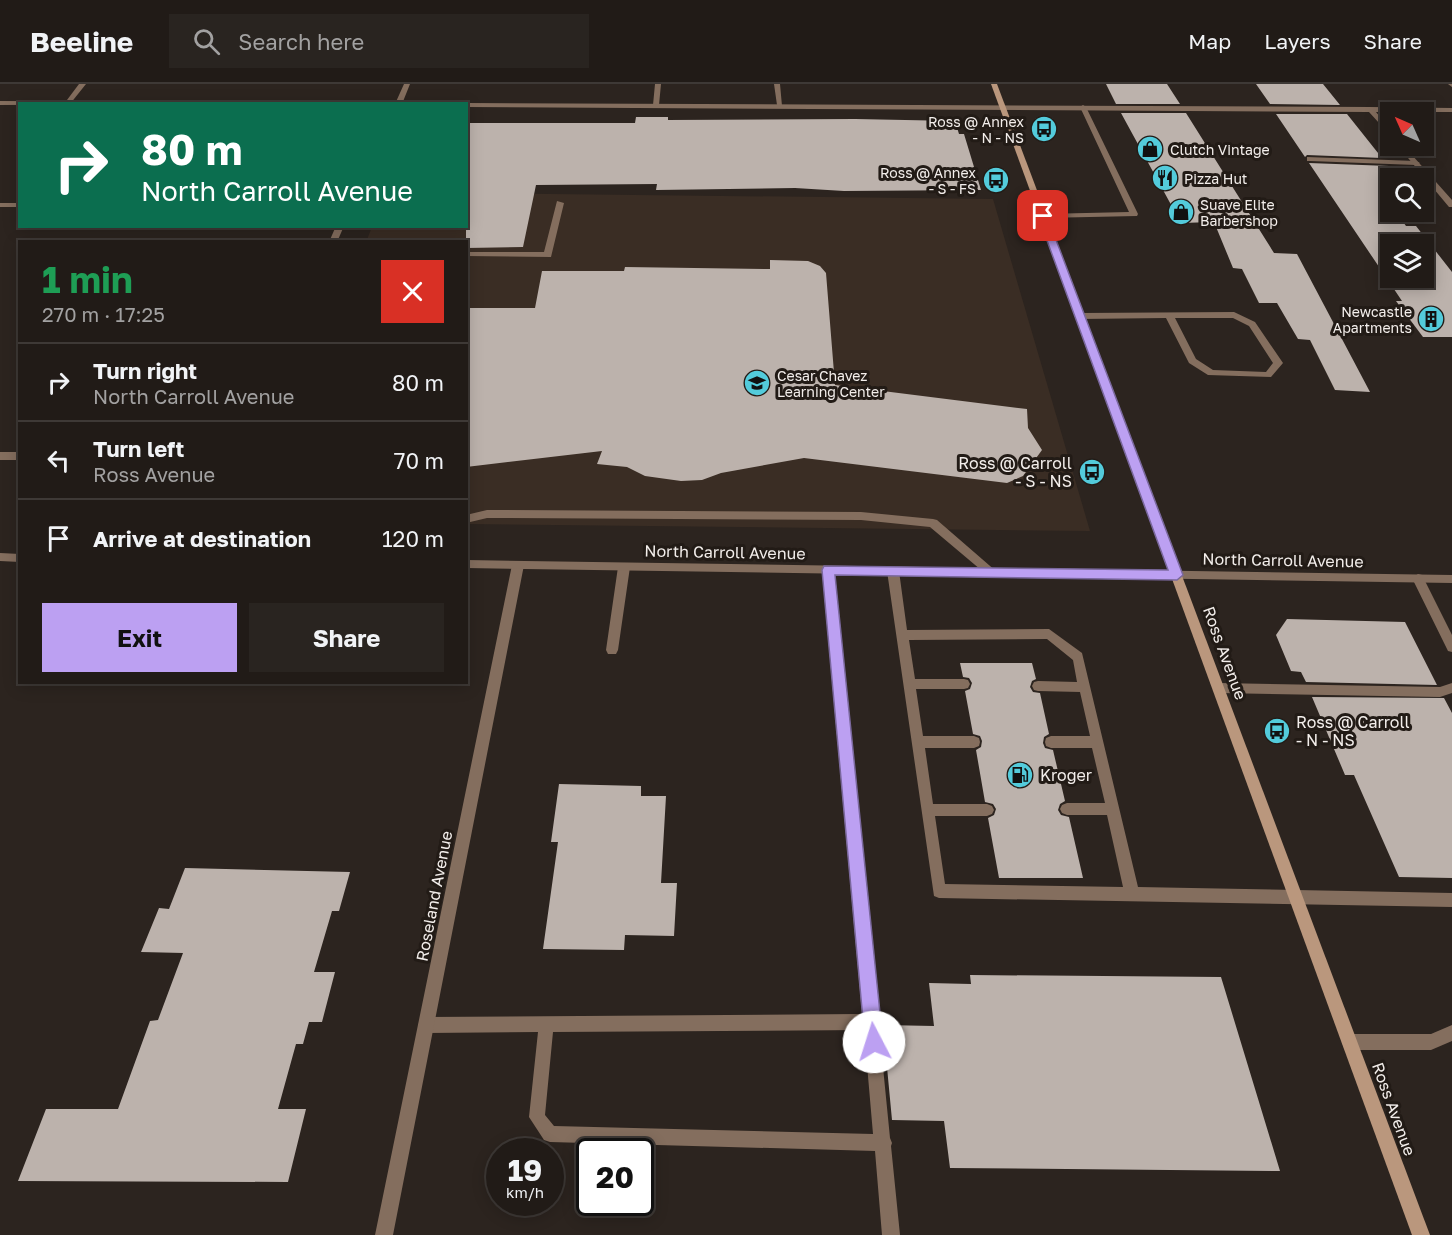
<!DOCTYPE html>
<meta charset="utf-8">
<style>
:root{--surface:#211b17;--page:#292420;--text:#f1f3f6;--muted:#a2a1a1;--line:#3e3936;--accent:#bca0f2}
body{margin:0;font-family:"Golos Text",sans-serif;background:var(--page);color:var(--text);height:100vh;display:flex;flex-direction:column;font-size:22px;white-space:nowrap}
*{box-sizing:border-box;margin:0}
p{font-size:20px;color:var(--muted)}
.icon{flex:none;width:33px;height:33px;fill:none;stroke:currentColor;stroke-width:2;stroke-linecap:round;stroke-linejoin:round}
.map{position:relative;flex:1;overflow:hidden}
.side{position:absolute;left:18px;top:156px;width:450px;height:444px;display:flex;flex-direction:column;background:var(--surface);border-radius:0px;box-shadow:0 3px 15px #0003,0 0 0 2px var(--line)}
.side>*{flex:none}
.hud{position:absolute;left:18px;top:18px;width:450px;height:126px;border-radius:0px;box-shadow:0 3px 15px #0003,0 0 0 2px var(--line);background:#0b6e4f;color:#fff;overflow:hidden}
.needle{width:39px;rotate:315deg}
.buttons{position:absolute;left:1380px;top:18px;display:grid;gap:12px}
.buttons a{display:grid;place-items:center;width:54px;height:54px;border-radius:0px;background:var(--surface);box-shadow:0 3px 15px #0003,0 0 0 2px var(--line);font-size:30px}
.speed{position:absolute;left:486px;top:1054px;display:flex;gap:12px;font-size:30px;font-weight:700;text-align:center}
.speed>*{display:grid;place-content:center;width:78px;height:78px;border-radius:50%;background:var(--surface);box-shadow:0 3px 15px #0003,0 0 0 2px var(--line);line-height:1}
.speed small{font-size:15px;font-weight:400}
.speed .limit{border:3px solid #111;border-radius:9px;background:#fff;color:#111}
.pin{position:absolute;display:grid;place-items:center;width:51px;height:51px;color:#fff;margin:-26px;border-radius:12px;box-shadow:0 3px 9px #0006}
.me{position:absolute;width:66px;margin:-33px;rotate:355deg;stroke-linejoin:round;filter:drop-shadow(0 0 4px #0008)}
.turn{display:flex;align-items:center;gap:21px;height:126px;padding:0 24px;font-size:27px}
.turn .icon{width:78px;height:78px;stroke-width:2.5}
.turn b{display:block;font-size:42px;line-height:51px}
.round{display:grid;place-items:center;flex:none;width:63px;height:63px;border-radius:0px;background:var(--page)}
.summary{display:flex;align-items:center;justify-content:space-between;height:102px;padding:0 24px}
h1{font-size:36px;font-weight:700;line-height:45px;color:#1e9e55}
.primary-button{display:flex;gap:12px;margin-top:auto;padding:12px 24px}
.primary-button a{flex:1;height:69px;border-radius:0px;background:var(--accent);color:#111;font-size:24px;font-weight:700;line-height:69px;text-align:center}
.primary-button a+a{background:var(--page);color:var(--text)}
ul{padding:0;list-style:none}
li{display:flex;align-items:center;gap:18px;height:78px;padding:0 24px;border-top:2px solid var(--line)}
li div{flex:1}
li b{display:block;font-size:22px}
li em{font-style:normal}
header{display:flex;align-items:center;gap:36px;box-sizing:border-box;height:84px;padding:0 30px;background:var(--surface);border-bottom:2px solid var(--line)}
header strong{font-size:28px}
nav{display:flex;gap:33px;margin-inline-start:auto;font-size:21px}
.search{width:420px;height:54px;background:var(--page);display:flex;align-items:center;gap:15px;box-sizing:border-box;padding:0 21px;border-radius:0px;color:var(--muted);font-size:22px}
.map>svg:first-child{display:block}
.built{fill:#3a2d24}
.building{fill:#bcb2ac;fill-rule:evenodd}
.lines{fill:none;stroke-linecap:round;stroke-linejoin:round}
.service{fill:#846e5e;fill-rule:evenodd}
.minor{fill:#846e5e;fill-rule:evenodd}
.tertiary{fill:#846e5e;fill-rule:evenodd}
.secondary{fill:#ba977d;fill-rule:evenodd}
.route{fill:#bca0f2;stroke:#7a689d;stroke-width:1.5}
.labels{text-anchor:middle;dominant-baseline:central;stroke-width:6;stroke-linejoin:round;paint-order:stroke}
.far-poi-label{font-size:14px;fill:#f3eeeb;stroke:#221b16;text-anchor:start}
.poi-label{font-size:16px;fill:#f3eeeb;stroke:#221b16;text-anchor:start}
.street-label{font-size:16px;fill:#f3eeeb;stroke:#221b16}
</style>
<header>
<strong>Beeline</strong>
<div class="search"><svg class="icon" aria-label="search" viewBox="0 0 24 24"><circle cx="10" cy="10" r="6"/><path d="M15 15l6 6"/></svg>Search here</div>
<nav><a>Map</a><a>Layers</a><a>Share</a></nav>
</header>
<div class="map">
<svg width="1452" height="1151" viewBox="0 0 1452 1151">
<rect width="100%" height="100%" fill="#2c241f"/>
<path class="built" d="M 467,109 L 993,115 L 1090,447 L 467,440 L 466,158 L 366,158 L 372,143 L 466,142 Z"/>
<path class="building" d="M 1106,0 L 1167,0 L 1180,20 L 1116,20 Z
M 1256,0 L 1323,0 L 1340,21 L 1270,20 Z
M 1121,29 L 1186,29 L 1274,169 L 1297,170 L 1370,308 L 1335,306 L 1310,256 L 1298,255 L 1277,219 L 1259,219 L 1242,185 L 1233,184 L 1214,138 L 1181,139 Z
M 1276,30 L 1347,30 L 1382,74 L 1307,71 L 1305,73 Z
M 636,33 L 668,33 L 668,36 L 855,35 L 955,37 L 959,50 L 964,50 L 981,106 L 844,107 L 795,104 L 656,106 L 657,100 L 536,101 L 523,163 L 466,164 L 466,39 L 635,39 Z
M 1309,79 L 1389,82 L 1390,128 L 1396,128 L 1406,142 L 1416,142 L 1452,188 L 1452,253 L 1423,253 L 1396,217 L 1402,217 ZM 1390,160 L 1424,160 L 1424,194 L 1390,194 Z
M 770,176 L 808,177 L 820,182 L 826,189 L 835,301 L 1027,325 L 1028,344 L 1042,366 L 1023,392 L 1007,399 L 804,374 L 721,389 L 702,396 L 681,397 L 645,392 L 627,383 L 597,380 L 602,367 L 466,383 L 466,224 L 535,224 L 542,187 L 624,187 L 625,183 L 770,185 Z
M 1287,535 L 1405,538 L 1437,601 L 1306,598 L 1301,588 L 1291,587 L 1276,551 Z
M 960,579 L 1032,579 L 1036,595 L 1032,597 L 1030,603 L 1033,608 L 1040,609 L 1049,650 L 1044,653 L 1043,659 L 1045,664 L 1053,666 L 1065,717 L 1060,720 L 1058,726 L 1061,731 L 1069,733 L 1083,794 L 999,794 L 988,734 L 994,731 L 996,725 L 993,720 L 985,718 L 976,666 L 981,663 L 982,657 L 980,652 L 973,650 L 965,607 L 970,605 L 972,599 L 969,594 L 963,593 Z
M 1312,613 L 1444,614 L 1452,629 L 1452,794 L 1399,793 L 1354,691 L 1345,691 Z
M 559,700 L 641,702 L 641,712 L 666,712 L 661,799 L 677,799 L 674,852 L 625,851 L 624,866 L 543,865 L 558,758 L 551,758 Z
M 185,784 L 350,788 L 339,827 L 332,827 L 314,888 L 335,888 L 322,938 L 309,938 L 303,960 L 296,960 L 278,1025 L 306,1025 L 288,1098 L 18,1097 L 46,1025 L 118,1025 L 150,937 L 158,936 L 183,869 L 141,868 L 159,824 L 169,825 Z
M 970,891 L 1221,893 L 1280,1087 L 950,1084 L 944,1037 L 892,1036 L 883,941 L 934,942 L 929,899 L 971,900 Z"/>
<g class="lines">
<path class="service" d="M 79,0 L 86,0 L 70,20 L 64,20 Z
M 655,0 L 661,0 L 659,21 L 656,23 L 653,21 Z
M 774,0 L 780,0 L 782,22 L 777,21 Z
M 1083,21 L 1086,23 L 1138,130 L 1137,132 L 1043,134 L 1039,132 L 1043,130 L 1129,128 L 1080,23 Z
M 1307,73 L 1416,77 L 1420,79 L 1416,81 L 1310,77 L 1307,77 Z
M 557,117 L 564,119 L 551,173 L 466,172 L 466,168 L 544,168 Z
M 1234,228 L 1255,238 L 1283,279 L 1271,293 L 1208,291 L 1189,279 L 1166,234 L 1080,235 L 1076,232 L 1080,229 ZM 1175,234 L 1233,234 L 1249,242 L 1273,279 L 1266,288 L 1213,286 L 1196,275 Z
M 0,368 L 20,368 L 20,376 L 0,376 Z
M 487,426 L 861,428 L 933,435 L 937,436 L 997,488 L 995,491 L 987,491 L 930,443 L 861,436 L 487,434 L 466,439 L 466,431 Z
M 624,479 L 630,483 L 618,566 L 616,570 L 608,570 L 606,566 L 618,483 Z
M 828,482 L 834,486 L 890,1054 L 892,1059 L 891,1062 L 900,1151 L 882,1151 L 875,1067 L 550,1058 L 544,1056 L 529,1033 L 538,948 L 426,949 L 421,946 L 418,941 L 421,936 L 426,933 L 862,930 L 822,486 ZM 864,946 L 873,1050 L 554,1042 L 545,1031 L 553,948 Z
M 893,483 L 899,487 L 907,546 L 1049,545 L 1082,569 L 1138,803 L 1452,809 L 1452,823 L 939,814 L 934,812 L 887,487 ZM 1047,555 L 1073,576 L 1077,598 L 1038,597 L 1034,598 L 1032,602 L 1034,606 L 1038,607 L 1080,608 L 1090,652 L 1051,652 L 1046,654 L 1045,658 L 1046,662 L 1051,664 L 1092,664 L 1105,719 L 1067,719 L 1062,721 L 1060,725 L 1062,729 L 1067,731 L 1107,731 L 1123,803 L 945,800 L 935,732 L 987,732 L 992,730 L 994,726 L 992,722 L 987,720 L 933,720 L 925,664 L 974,664 L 979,662 L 980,658 L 979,654 L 974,652 L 923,652 L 916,605 L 964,605 L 968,604 L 970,600 L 968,596 L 964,595 L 915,595 L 909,556 Z
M 1418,490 L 1422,491 L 1452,551 L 1452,568 L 1448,567 L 1412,494 Z
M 1219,599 L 1440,603 L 1452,599 L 1452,609 L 1440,613 L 1219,609 L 1215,608 L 1213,604 L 1215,600 Z
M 1452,941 L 1452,957 L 1431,966 L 1350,966 L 1344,964 L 1342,958 L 1344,952 L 1350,950 L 1431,950 Z"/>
<path class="minor" d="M 404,0 L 410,0 L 402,20 L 395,20 Z
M 1448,0 L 1452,0 L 1452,3 Z
M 0,17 L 210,18 L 213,20 L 0,21 Z
M 466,19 L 1370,23 L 1452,24 L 1452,28 L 1376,28 L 1390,45 L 1390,51 L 1369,28 L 466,23 L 466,20 L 464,20 Z
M 1398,62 L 1404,62 L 1452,116 L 1452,123 L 1449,123 Z
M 0,119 L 20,119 L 20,123 L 0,123 Z
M 336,142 L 344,142 L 337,158 L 329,158 Z
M 518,477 L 524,481 L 393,1151 L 375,1151 L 512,481 Z"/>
<path class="tertiary" d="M 0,469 L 20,470 L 20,478 L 0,477 Z
M 466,476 L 1452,491 L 1452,499 L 466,484 Z"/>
<path class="secondary" d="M 991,0 L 997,0 L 1430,1151 L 1412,1151 Z"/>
</g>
<path class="route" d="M 1040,130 L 1047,132 L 1183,491 L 1177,496 L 835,491 L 883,958 L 880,964 L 874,967 L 867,964 L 865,958 L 822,486 L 824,482 L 1168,486 L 1038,132 Z"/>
<defs>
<g id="bus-disc" transform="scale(1.35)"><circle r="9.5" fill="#53cbdb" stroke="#221b16"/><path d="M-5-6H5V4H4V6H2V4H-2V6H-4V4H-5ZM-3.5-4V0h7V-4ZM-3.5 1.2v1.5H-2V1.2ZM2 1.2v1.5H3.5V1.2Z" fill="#111"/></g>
<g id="shop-disc" transform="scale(1.35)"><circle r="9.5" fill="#53cbdb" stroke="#221b16"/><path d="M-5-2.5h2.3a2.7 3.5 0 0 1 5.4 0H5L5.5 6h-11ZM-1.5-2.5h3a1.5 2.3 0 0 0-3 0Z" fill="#111"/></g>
<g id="restaurant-disc" transform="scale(1.35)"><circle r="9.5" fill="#53cbdb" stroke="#221b16"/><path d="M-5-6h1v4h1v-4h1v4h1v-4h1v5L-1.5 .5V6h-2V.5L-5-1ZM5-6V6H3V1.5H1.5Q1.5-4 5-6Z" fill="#111"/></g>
<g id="building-disc" transform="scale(1.35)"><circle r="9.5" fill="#53cbdb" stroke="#221b16"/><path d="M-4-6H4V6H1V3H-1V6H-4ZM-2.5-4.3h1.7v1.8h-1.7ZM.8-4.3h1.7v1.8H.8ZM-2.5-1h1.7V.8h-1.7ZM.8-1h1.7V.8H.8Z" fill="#111"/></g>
<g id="school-disc" transform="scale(1.35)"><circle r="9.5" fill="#53cbdb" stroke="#221b16"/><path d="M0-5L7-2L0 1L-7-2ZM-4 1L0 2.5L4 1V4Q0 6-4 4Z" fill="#111"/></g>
<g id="fuel-disc" transform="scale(1.35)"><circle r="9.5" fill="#53cbdb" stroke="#221b16"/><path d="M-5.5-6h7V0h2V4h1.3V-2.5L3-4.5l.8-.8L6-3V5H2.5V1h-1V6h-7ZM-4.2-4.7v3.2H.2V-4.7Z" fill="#111"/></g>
</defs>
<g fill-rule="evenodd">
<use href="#bus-disc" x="1044" y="45"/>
<use href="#shop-disc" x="1150" y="65"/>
<use href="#restaurant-disc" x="1165" y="94"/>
<use href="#bus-disc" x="996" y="96"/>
<use href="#shop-disc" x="1181" y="128"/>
<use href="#building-disc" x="1431" y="235"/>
<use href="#school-disc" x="757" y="299"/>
<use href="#bus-disc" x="1092" y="388"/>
<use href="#bus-disc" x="1277" y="647"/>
<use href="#fuel-disc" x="1020" y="691"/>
</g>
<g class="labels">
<g class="far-poi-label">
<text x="1024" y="37" text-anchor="end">Ross @ Annex<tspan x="1024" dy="16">- N - NS</tspan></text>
<text x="1170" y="65">Clutch Vintage</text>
<text x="976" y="88" text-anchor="end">Ross @ Annex<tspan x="976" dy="16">- S - FS</tspan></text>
<text x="1184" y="94">Pizza Hut</text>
<text x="1200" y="120">Suave Elite<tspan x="1200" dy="16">Barbershop</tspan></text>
<text x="1412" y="227" text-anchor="end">Newcastle<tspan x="1412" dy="16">Apartments</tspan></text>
<text x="777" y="291">Cesar Chavez<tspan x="777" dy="16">Learning Center</tspan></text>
</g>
<g class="poi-label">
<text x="1072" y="379" text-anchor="end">Ross @ Carroll<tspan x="1072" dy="18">- S - NS</tspan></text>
<text x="1296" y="638">Ross @ Carroll<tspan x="1296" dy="18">- N - NS</tspan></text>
<text x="1040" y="691">Kroger</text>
</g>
<g class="street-label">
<text transform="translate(725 468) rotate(1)">North Carroll Avenue</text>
<text transform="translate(1283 476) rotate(1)">North Carroll Avenue</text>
<text transform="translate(1225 569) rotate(70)">Ross Avenue</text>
<text transform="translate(434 812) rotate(-79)">Roseland Avenue</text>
<text transform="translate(1394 1025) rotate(70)">Ross Avenue</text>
</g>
</g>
</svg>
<div class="buttons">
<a><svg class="needle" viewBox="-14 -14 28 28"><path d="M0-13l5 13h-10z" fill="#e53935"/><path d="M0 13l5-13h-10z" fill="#a2a1a1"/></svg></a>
<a><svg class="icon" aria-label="search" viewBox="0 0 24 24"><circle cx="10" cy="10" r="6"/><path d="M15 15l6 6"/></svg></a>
<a><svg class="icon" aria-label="layers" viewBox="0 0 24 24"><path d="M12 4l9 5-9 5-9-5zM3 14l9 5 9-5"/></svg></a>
</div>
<div class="speed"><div>19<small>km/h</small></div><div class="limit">20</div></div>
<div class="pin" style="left:1043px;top:132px;background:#d93025"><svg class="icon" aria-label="arrive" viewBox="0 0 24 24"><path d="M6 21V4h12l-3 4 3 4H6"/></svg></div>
<svg class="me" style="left:874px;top:958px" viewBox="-20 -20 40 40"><circle r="19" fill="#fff"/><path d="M0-13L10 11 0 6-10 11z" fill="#bca0f2"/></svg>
<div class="hud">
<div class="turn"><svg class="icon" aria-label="right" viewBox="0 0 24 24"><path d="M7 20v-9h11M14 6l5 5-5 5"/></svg><div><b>80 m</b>North Carroll Avenue</div></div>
</div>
<section class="side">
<div class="summary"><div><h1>1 min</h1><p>270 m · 17:25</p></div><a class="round" style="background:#d93025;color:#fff"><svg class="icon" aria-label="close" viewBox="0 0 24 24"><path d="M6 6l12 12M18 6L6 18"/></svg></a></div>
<ul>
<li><svg class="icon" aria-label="right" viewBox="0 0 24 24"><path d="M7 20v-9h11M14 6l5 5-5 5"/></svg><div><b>Turn right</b><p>North Carroll Avenue</p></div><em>80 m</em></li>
<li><svg class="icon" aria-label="left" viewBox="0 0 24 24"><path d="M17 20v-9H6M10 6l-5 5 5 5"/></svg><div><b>Turn left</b><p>Ross Avenue</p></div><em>70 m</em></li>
<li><svg class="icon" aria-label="arrive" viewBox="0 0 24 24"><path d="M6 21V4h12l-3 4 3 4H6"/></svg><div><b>Arrive at destination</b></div><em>120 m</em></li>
</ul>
<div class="primary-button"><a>Exit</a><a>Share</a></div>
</section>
</div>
